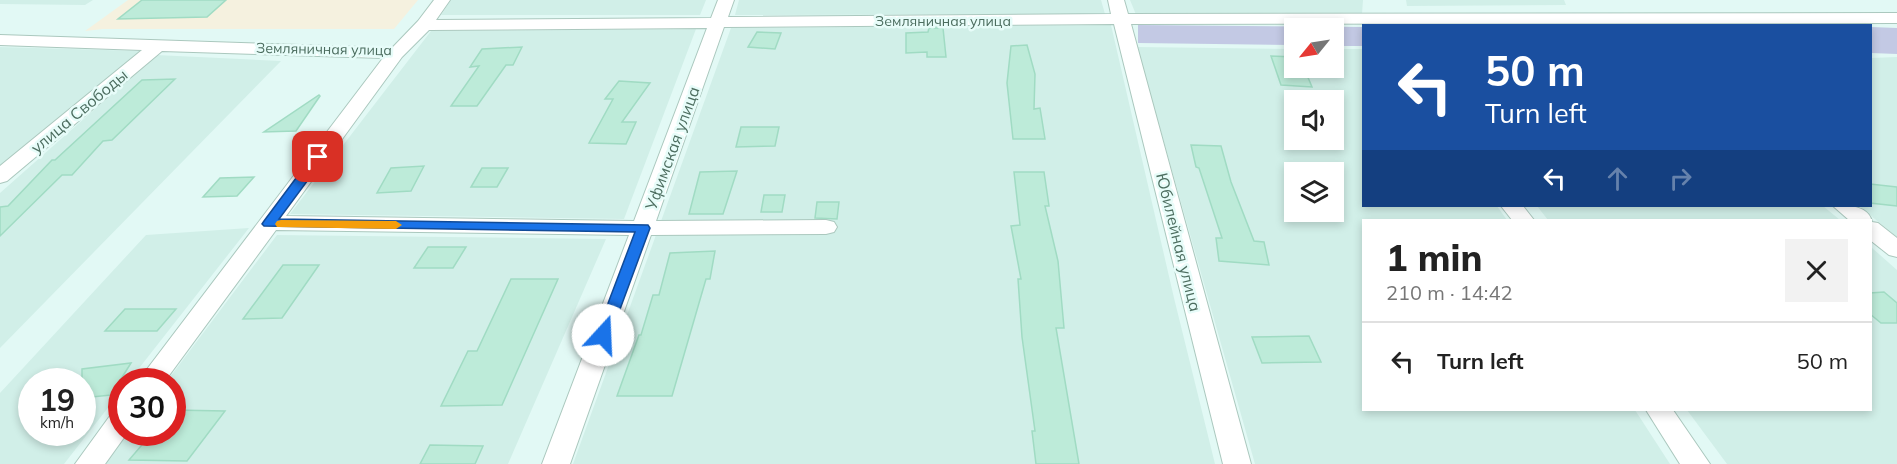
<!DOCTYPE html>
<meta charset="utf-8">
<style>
:root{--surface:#fff;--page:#f2f2f2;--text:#222;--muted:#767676;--line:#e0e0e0}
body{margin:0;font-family:Mulish,sans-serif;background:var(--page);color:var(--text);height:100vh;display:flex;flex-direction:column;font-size:22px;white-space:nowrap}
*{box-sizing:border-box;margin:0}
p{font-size:20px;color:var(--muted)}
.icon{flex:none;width:33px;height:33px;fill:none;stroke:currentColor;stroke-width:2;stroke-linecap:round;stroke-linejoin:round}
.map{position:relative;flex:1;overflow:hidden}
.sheet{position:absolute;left:1362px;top:219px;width:510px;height:192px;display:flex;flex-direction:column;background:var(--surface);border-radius:0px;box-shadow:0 3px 9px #0003}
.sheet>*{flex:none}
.banner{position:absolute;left:1362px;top:24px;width:510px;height:183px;border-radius:0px;box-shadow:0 3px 9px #0003;background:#1a4fa0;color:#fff;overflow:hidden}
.needle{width:39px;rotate:240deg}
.tools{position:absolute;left:1284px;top:18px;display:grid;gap:12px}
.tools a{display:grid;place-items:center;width:60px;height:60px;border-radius:0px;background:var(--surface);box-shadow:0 3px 9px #0003;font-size:30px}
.speed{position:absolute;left:18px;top:368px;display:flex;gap:12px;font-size:30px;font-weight:700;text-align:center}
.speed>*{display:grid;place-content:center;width:78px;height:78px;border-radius:50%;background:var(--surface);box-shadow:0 3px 9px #0003;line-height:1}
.speed small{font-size:15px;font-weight:400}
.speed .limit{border:9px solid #d22;background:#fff;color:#111}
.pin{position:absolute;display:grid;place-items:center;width:51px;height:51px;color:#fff;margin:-26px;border-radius:12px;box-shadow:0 3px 9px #0006}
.me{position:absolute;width:66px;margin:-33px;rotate:20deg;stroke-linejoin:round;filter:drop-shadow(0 0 4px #0008)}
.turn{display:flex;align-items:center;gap:21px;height:126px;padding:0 24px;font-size:27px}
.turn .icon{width:78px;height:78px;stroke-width:2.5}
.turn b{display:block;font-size:42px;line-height:51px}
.lanes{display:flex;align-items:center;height:57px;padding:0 24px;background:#0003;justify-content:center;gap:30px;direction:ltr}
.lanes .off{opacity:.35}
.round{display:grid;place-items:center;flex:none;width:63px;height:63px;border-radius:0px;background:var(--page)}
.overview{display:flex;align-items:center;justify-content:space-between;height:102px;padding:0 24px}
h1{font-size:36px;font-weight:800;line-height:45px}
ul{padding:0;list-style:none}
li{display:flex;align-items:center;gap:18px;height:78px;padding:0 24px;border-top:2px solid var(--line)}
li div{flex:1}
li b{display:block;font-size:22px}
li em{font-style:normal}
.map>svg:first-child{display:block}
.residential{fill:#d1efe8;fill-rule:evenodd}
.education{fill:#f5f1df}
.green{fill:#c3c9e4}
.building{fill:#bdebd9;stroke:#a0dbc3;stroke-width:1.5}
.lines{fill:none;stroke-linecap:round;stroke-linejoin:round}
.minor-casing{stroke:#abc8be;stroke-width:2}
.minor{fill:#fff;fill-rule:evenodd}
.route{fill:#1a73e8;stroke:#114b97;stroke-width:1.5}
.slow{fill:#f59e0b}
.labels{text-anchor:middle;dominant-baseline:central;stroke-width:5;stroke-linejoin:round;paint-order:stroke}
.far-street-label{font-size:14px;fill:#4c6d5f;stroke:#e7fcf9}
.street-label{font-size:16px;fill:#4c6d5f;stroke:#e7fcf9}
</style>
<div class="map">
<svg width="1897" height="464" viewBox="0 0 1897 464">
<rect width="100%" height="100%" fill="#e2f9f5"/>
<path class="residential" d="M 0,0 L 93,0 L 85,5 L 0,4 Z
M 451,0 L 706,0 L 700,15 L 441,15 Z
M 739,0 L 1101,0 L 1105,14 L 735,15 Z
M 1130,0 L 1363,0 L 1362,14 L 1137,17 Z
M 1406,0 L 1564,0 L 1566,5 L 1407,6 Z
M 1111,25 L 1174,298 L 1215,464 L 573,464 L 731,28 Z
M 696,29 L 624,219 L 290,214 L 431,31 Z
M 0,47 L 140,51 L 0,167 Z
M 1137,47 L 1294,49 L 1294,68 L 1334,68 L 1334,49 L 1363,49 L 1364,206 L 1497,206 L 1507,220 L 1364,220 L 1364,410 L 1635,410 L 1670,464 L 1255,464 ZM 1294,100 L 1334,100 L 1334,140 L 1294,140 ZM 1294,172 L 1334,172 L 1334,212 L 1294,212 Z
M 156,55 L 281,61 L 0,348 L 0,193 Z
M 1897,57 L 1897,237 L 1859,206 L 1870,206 L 1871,58 Z
M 1537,206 L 1823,206 L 1840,220 L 1548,220 Z
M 249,228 L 129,381 L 122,381 L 121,391 L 64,464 L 0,464 L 0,393 L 146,235 ZM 32,381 L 82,381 L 82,432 L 32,432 Z
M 277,235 L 606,239 L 508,464 L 105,464 L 129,432 L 172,432 L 172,381 L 167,381 Z
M 1871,247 L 1897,270 L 1897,464 L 1727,464 L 1687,410 L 1870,410 Z"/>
<path class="education" d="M 128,0 L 418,0 L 394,29 L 103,29 L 85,31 Z"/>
<path class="green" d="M 1138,25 L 1363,27 L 1363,46 L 1334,46 L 1334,28 L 1294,28 L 1294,45 L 1138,43 Z
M 1871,27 L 1897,28 L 1897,54 L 1871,53 Z"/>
<path class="building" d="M 142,0 L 226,0 L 207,17 L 118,19 Z
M 929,28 L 943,28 L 946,57 L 927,57 L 927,52 L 906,53 L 906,33 L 928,32 Z
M 757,32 L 781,33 L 775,49 L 748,47 Z
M 1027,45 L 1035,74 L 1034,109 L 1040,108 L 1045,139 L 1013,139 L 1007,83 L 1011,46 Z
M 522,47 L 513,65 L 506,65 L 477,106 L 451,106 L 479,66 L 470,67 L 482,49 Z
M 1271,56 L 1294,57 L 1294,68 L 1304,68 L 1312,87 L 1281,85 Z
M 175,79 L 112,140 L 103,141 L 72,175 L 62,175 L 0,236 L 0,207 L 8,206 L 52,160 L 55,160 L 142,80 Z
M 619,81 L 650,83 L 622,122 L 636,122 L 626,144 L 589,143 L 613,99 L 605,99 Z
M 319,95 L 320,96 L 296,131 L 264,132 Z
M 741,127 L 779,127 L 775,146 L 736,147 Z
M 1191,145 L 1221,146 L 1231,182 L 1254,241 L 1264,242 L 1269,265 L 1219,261 L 1216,238 L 1222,238 L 1199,168 L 1196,167 Z
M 424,166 L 411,191 L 377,193 L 391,168 Z
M 482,168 L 508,168 L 497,187 L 471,187 Z
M 737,171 L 723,214 L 689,214 L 700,172 Z
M 1014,172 L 1044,172 L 1049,206 L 1045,206 L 1058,261 L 1064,328 L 1056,328 L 1079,464 L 1036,464 L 1032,431 L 1035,431 L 1022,337 L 1018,279 L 1021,279 L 1011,226 L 1020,225 Z
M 254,177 L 237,196 L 203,197 L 220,178 Z
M 1870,184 L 1897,187 L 1897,206 L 1870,203 Z
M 764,195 L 785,195 L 782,212 L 761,212 Z
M 817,202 L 839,202 L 837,219 L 815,218 Z
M 428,247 L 466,247 L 453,268 L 414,268 Z
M 715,251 L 710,279 L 706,279 L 672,396 L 617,396 L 639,335 L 641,335 L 653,295 L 659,295 L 670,253 Z
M 283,265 L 319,265 L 282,318 L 243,319 Z
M 511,279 L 558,279 L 502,405 L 441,406 L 468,351 L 477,351 Z
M 1884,292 L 1897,303 L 1897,323 L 1881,323 L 1870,314 L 1870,293 Z
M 125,309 L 176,309 L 157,331 L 105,331 Z
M 1309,336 L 1321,362 L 1262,363 L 1252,337 Z
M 131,363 L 111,395 L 82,398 L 82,369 Z
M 172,410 L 225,411 L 187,461 L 129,460 L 153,432 L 172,432 Z
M 430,445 L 483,446 L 475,464 L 420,464 Z"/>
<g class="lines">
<g class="minor-casing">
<path id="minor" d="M 434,0 L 450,0 L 436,20 L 711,18 L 718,0 L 734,0 L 728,17 L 1111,14 L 1108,0 L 1124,0 L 1128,14 L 1897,13 L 1897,23 L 1131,24 L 1251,464 L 1223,464 L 1114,24 L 724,27 L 656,221 L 826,220 L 834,222 L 837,227 L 834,232 L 826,234 L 651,235 L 570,464 L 542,464 L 629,235 L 276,230 L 165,381 L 138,381 L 383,58 L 162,51 L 7,181 L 0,183 L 0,166 L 142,50 L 0,45 L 0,35 L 392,48 L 418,21 ZM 707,28 L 634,221 L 286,216 L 402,57 L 429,30 Z
M 1501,206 L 1523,206 L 1534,220 L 1512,220 Z
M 1833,206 C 1847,205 1869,205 1872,222 L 1878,223 L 1897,238 L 1897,257 L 1889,255 L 1870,240 L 1870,220 L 1849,220 Z
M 122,410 L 122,432 L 128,432 L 105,464 L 75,464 L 112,413 Z
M 1646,410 L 1673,410 L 1710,464 L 1680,464 Z"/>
</g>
<use href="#minor" class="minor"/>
</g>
<path class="route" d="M 318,153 L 325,157 L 279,219 L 648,225 L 650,228 L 609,339 L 598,339 L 596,335 L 635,232 L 264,226 L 262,224 L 264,221 L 314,154 Z"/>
<path class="slow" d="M 281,220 L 396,221 L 402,225 L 396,229 L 277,227 L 275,224 L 277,221 Z"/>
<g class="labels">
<g class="far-street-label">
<text x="943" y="21">Земляничная улица</text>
<text transform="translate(324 49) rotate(1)">Земляничная улица</text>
</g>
<g class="street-label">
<text transform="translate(79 111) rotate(-40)">улица Свободы</text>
<text transform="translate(672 148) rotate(-70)">Уфимская улица</text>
<text transform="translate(1179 242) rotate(76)">Юбилейная улица</text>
</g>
</g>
</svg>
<div class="tools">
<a><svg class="needle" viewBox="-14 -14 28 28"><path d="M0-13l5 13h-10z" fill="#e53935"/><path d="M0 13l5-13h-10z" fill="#767676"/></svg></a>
<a><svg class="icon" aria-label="sound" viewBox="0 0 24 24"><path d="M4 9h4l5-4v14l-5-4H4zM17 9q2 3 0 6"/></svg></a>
<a><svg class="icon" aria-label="layers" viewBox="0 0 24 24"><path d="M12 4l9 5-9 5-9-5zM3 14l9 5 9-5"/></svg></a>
</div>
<div class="speed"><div>19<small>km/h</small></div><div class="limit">30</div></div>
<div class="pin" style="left:318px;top:157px;background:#d93025"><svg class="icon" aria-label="arrive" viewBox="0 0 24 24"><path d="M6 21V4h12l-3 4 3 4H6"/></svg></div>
<svg class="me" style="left:603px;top:335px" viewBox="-20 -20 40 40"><circle r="19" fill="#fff"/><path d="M0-13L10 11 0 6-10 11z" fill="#1a73e8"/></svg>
<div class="banner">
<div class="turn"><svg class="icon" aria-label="left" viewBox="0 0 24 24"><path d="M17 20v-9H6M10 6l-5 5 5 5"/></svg><div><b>50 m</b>Turn left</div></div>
<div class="lanes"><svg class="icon" aria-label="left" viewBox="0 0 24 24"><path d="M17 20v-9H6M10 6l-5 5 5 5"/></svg><svg class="icon off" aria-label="ahead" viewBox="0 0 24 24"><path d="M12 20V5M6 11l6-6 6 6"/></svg><svg class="icon off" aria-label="right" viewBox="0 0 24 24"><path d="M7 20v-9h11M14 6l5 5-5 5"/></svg></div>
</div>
<section class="sheet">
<div class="overview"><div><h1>1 min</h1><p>210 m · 14:42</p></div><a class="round"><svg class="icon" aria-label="close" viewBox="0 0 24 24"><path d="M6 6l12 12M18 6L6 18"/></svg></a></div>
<ul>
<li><svg class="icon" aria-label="left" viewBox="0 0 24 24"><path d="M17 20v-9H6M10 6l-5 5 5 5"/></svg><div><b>Turn left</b></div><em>50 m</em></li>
</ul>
</section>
</div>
